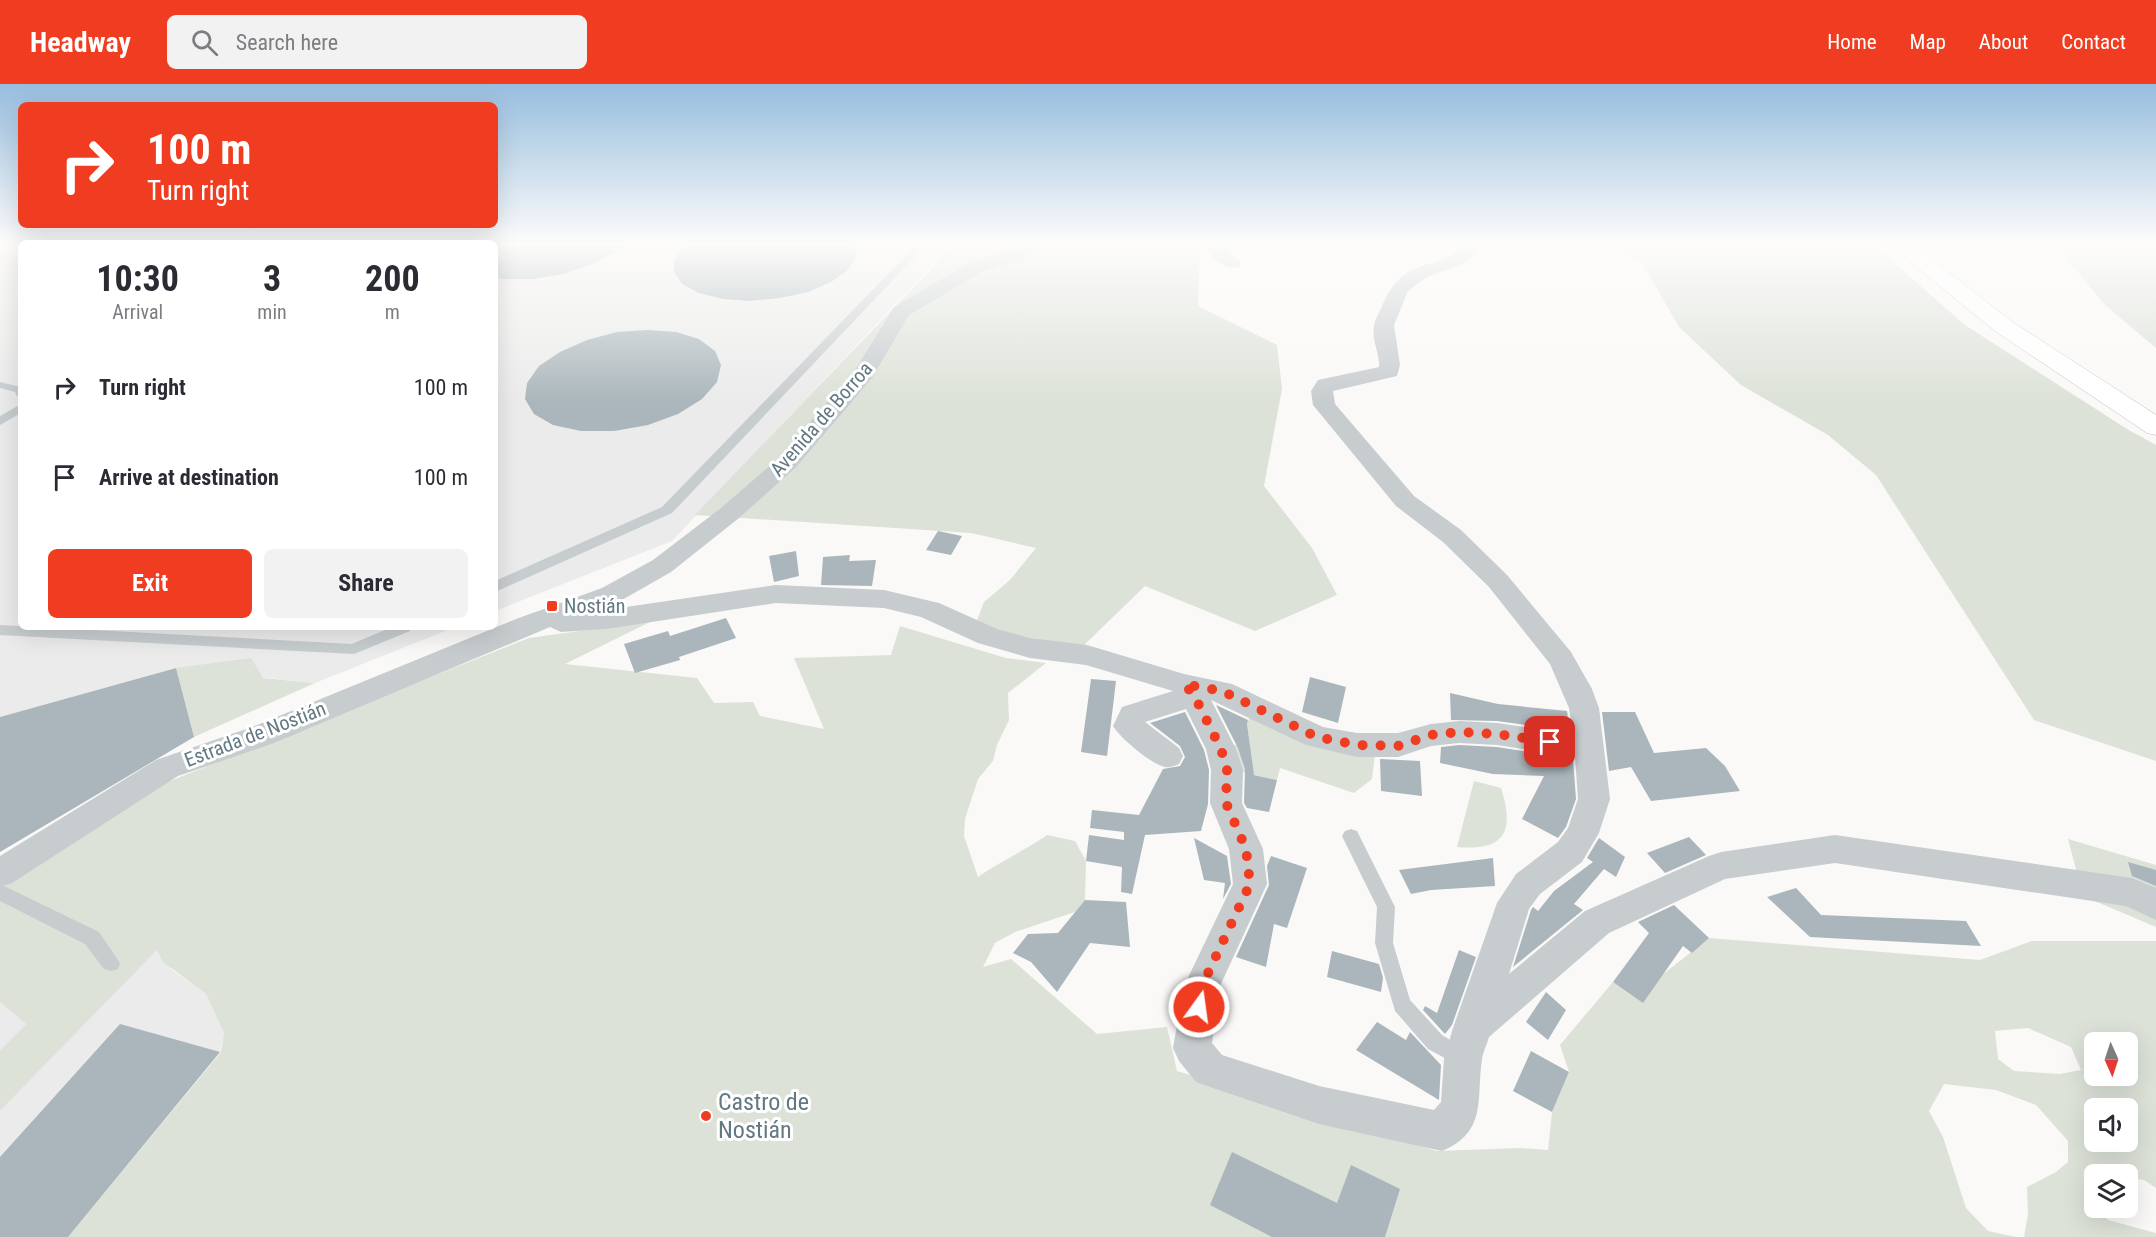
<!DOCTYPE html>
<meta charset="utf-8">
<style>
:root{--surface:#fff;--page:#f2f2f3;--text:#2b2b33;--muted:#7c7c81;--accent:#f03d21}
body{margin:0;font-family:"Roboto Condensed",sans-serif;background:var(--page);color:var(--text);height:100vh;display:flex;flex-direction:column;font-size:22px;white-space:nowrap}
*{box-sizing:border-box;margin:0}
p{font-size:20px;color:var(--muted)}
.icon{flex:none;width:33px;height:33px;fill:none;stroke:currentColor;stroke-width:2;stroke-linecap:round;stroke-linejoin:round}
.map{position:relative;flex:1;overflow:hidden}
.sheet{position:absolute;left:18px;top:156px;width:480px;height:390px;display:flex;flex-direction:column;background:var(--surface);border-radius:9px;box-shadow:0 6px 24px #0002}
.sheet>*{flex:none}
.banner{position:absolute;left:18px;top:18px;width:480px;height:126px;border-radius:9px;box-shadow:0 6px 24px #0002;background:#f03d21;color:#fff;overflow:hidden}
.needle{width:39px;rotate:177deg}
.buttons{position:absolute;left:2084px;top:948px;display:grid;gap:12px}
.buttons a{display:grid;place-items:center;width:54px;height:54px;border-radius:9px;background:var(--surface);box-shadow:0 6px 24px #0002;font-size:30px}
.pin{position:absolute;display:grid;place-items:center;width:51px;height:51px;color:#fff;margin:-26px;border-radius:12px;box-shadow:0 3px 9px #0006}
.me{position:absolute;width:66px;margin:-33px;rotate:14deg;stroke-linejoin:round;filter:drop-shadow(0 0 4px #0008)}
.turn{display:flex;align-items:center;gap:21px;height:126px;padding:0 30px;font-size:27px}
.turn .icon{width:78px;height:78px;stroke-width:2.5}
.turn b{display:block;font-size:42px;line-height:51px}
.eta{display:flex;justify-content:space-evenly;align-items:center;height:102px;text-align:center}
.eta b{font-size:36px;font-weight:700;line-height:42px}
.primary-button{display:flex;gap:12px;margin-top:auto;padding:12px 30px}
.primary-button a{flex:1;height:69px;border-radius:9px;background:var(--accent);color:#fff;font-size:24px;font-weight:700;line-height:69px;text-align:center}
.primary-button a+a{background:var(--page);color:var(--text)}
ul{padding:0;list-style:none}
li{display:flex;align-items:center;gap:18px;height:90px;padding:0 30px}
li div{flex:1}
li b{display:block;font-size:22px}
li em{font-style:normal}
header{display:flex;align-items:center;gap:36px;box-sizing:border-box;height:84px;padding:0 30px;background:var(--accent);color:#fff}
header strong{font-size:28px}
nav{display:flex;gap:33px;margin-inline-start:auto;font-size:21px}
.search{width:420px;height:54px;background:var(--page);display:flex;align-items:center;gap:15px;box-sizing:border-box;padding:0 21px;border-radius:9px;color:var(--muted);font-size:22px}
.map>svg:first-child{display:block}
.built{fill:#eaebea}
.green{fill:#dce2d8;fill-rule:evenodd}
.building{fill:#aab6bb}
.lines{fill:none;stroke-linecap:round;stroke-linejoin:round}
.highway-casing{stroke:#b9bec0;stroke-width:1}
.lane{fill:#c7cccf;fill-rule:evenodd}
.street{fill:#c7cccf;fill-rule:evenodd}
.highway{fill:#fff;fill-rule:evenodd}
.route{stroke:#f03d21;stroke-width:10;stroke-dasharray:0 18}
.poi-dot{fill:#f03d21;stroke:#fff;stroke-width:2}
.labels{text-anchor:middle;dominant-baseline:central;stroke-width:6;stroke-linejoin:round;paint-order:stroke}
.street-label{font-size:20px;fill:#627984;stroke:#fff}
.poi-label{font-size:20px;fill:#627984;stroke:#fff;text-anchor:start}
.near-poi-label{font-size:24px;fill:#627984;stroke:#fff;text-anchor:start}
</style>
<header>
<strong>Headway</strong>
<div class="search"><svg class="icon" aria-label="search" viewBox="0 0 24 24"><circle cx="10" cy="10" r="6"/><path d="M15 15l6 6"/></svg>Search here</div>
<nav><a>Home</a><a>Map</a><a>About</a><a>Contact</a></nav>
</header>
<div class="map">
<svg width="2156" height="1153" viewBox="0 0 2156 1153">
<rect width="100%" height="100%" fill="#faf9f7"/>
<path class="built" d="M 0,158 L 954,158 L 672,457 L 495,527 L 495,159 L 21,159 L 21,543 L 455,543 L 315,599 L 175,584 L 0,633 Z
M 157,866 L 172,886 L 206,910 L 224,949 L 220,968 L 68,1153 L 0,1153 L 0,1027 Z
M 0,918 L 26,940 L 0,966 Z"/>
<path class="green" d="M 957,158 L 1083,158 L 1118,163 L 1200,165 L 1198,222 L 1277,261 L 1282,305 L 1264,402 L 1312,464 L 1337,511 L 1255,547 L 1145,502 L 1082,563 L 1013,551 L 976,539 L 984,518 L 1010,496 L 1036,464 L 971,449 L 695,431 Z
M 1608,158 L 1871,158 L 1965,241 L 2127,345 L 2156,361 L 2156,677 L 2034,636 L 1876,391 L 1828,351 L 1741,301 L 1679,243 L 1642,179 Z
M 2053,158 L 2156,158 L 2156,264 L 2104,220 Z
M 652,537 L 565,580 L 697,594 L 714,619 L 753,618 L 760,632 L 824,645 L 794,574 L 891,571 L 900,542 L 1006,574 L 1046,579 L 1008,609 L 1009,636 L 997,661 L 993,677 L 978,695 L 965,735 L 964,752 L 978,793 C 1000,777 1025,767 1047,751 L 1075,757 L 1086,777 L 1085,816 L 1075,828 L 1015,848 L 995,859 L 983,883 L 1011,875 L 1097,950 L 1167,943 L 1177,987 L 1437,1067 L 1520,1064 L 1548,1066 L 1552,1028 L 1569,988 L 1560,961 L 1613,898 L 1643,918 L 1662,891 L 1709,854 L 1980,876 L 2032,857 L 2156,857 L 2156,1104 L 2144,1096 L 2127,1094 L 2127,1090 L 2094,1090 L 2094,1112 L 2091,1117 L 2094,1124 L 2097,1124 L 2108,1136 L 2156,1149 L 2156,1153 L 2024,1153 L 2028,1130 L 2027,1103 L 2056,1088 L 2068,1078 L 2068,1057 L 2036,1021 L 1996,1006 L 1944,1000 L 1929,1027 L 1943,1053 L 1966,1124 L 1988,1147 L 2016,1153 L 68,1153 L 221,968 L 224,949 L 206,910 L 163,878 L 157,866 L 0,1027 L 0,966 L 26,940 L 0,918 L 0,804 L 165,699 L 529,554 ZM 2028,944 L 2071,963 L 2081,986 L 2060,990 L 2014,987 L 1998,975 L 1995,947 ZM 2094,958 L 2127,958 L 2127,992 L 2094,992 ZM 2094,1024 L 2127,1024 L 2127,1058 L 2094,1058 Z
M 251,574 L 263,594 L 315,599 L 194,653 L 176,584 Z
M 1251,629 L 1375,670 L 1372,695 L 1354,709 L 1280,684 L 1277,696 L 1233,686 L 1228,660 L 1250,663 L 1247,640 Z
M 1474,697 L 1501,704 C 1515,748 1505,767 1457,763 Z
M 2068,755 L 2156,781 L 2156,843 L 2083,812 Z"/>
<path class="building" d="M 495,158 L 635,158 L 590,181 L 563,190 L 533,195 L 504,195 L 495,194 Z
M 690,158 L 855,158 L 856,173 L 847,187 L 831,198 L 808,208 L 780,214 L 750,217 L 723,215 L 699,209 L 682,200 L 674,188 L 674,176 L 683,163 Z
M 647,246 L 676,248 L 699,255 L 715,267 L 721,281 L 717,298 L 702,315 L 678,330 L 648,341 L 614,347 L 581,347 L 553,341 L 534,330 L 525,315 L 527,299 L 539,282 L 560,268 L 587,256 L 617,248 Z
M 938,447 L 962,452 L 951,471 L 926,466 Z
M 796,467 L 799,492 L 774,498 L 769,472 Z
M 850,471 L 849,477 L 876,476 L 872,502 L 821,501 L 823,473 Z
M 726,534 L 736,554 L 679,573 L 680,576 L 635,589 L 624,560 L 668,547 L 670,552 Z
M 176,584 L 194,653 L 0,768 L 0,633 Z
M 1310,593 L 1346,603 L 1338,639 L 1302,628 Z
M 1091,595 L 1116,597 L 1107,672 L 1081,668 Z
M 1450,609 L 1498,620 L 1567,627 L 1570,647 L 1497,637 L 1451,636 Z
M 1216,621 L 1248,636 L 1247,640 L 1254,691 L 1277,696 L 1269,728 L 1247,724 L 1244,719 L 1245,685 L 1238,664 Z
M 1185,628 L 1204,666 L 1209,686 L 1208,720 L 1201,747 L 1145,751 L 1132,810 L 1121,808 L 1122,783 L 1086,777 L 1089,751 L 1124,756 L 1124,748 L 1090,744 L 1092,726 L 1139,731 L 1163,685 L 1180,682 L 1185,673 L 1180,662 L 1150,639 Z
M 1602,628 L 1635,628 L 1654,669 L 1706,664 L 1725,682 L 1740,707 L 1651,717 L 1631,683 L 1609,687 Z
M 1459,661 L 1497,663 L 1573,675 L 1576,715 L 1566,743 L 1558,754 L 1522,735 L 1544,692 L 1493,690 L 1440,679 L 1441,663 Z
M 1380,675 L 1420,677 L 1422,712 L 1381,707 Z
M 1689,753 L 1706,771 L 1665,789 L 1647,769 Z
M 1194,754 L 1227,772 L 1231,800 L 1223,815 L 1225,799 L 1204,796 Z
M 1599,754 L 1625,773 L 1616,793 L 1604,785 L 1574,820 L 1583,826 L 1513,883 L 1531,826 L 1533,823 L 1538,827 L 1554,807 L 1593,778 L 1587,774 Z
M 1271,772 L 1307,784 L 1287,844 L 1274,840 L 1266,883 L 1236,873 L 1269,801 L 1267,782 Z
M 1493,774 L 1495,802 L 1431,806 L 1411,810 L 1399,786 Z
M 2128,778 L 2156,786 L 2156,802 L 2132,792 Z
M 1796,804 L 1821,831 L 1966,837 L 1981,862 L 1810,853 L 1767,813 Z
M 1085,816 L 1126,818 L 1130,863 L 1090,859 L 1057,908 L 1031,878 L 1013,869 L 1028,850 L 1058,849 Z
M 1674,821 L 1709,854 L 1692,869 L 1683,862 L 1643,919 L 1613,898 L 1649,849 L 1638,838 Z
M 1459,866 L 1476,873 L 1452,941 L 1445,950 L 1423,926 L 1425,922 L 1437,929 Z
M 1332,867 L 1379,880 L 1383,894 L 1381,908 L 1327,893 Z
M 1546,908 L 1566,926 L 1548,956 L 1526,938 Z
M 1377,938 L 1406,956 L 1410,948 L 1441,981 L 1439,1016 L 1356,966 Z
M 120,940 L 220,968 L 68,1153 L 0,1153 L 0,1073 Z
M 1531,967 L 1569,988 L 1552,1028 L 1513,1007 Z
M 1232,1068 L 1337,1119 L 1351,1081 L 1400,1105 L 1385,1153 L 1272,1153 L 1210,1121 Z"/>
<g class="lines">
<g class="highway-casing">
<path id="highway" d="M 1886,158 L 1910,158 L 2011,237 L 2156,331 L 2156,351 L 2147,349 L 1995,247 Z"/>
</g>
<path class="lane" d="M 919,158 L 929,158 L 672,429 L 495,508 L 495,497 L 662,423 Z
M 0,298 L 21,303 L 21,313 L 17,312 L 15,308 L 0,304 Z
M 21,320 L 21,329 L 0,341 L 0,332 Z
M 0,541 L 352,560 L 392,543 L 412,543 L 410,547 L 354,570 L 0,551 Z
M 1351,745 L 1357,747 L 1395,823 L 1393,859 L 1410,916 L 1442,951 L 1470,968 L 1473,975 L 1470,982 L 1463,984 L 1428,965 L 1395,927 L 1375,859 L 1377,823 L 1342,752 L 1345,747 Z
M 0,800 L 99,848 L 120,879 L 118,885 L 111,887 L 104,885 L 85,860 L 0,817 Z"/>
<path class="street" d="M 1028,158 L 1054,158 L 1052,162 L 982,188 L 909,231 L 872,294 L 796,383 L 739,434 L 671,488 L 622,516 L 592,528 L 776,501 L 884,506 L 939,519 L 997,545 L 1030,554 L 1087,561 L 1184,590 L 1232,600 L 1323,643 L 1357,649 L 1398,649 L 1431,640 L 1459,637 L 1497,639 L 1573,650 L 1569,624 L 1550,580 L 1489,503 L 1443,458 L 1396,422 L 1313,321 L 1311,307 L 1318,296 L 1379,283 C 1380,269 1371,256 1374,242 C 1375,234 1380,228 1383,220 C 1406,167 1442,191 1465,158 L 1483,158 L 1474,171 L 1466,178 L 1425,194 L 1408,207 L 1394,241 L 1400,281 L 1397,292 L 1333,307 L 1335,320 L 1414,412 L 1461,446 L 1507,491 L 1571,568 L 1592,605 L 1599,624 L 1610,715 L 1599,749 L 1582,778 L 1540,810 L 1529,825 L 1509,890 L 1585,827 L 1709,772 L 1721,768 L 1835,751 L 2132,794 L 2156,804 L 2156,836 L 2126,822 L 1835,779 L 1725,795 L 1609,849 L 1489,953 C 1487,960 1483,968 1482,975 C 1476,1014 1488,1048 1442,1067 L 1319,1040 L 1210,1003 L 1196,998 L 1179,977 L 1173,964 L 1184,902 L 1233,800 L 1229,765 L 1210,719 L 1211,686 L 1206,665 L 1186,625 L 1145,638 L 1179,664 L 1183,672 L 1179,680 C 1174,682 1170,684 1165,683 C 1151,680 1120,654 1113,642 L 1122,623 L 1173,607 L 1086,581 L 1030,574 L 978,559 L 921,533 L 884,524 L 776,519 L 606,545 L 561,548 L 550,543 L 274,659 L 178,692 L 12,799 L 0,803 L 0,772 L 156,676 L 252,643 L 516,535 L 602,504 L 653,476 L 721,424 L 780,373 L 855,286 L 894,223 L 968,180 ZM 1211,616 L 1306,661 L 1357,673 L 1398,673 L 1431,662 L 1459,659 L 1497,661 L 1575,673 L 1578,715 L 1568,744 L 1558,758 L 1516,790 L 1497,819 L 1453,944 L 1444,975 L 1441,1018 L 1434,1026 L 1319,1002 L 1222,971 L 1212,959 L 1220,902 L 1267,800 L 1263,765 L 1242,719 L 1243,686 L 1236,665 Z
M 1206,158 L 1224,158 L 1224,162 L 1241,179 L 1239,183 C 1225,186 1213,175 1205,164 Z"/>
<use href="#highway" class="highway"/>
</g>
<linearGradient id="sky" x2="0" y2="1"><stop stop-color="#97bdde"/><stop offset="0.5" stop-color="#fdfcfb"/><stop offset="1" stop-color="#fdfcfb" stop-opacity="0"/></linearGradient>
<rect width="2156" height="319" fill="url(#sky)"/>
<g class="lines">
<path class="route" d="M 1199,923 L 1202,902 L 1250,800 L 1246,765 L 1226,719 L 1227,686 L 1221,665 L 1194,611 L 1184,600 L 1222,607 L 1317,653 L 1357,661 L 1398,662 L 1431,651 L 1459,648 L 1497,650 L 1550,658"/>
</g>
<g class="poi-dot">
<rect x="546" y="516" width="12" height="12" rx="3"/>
<circle cx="706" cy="1032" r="6"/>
</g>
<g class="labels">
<g class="street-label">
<text transform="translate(821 335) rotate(-49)">Avenida de Borroa</text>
<text transform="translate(255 650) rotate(-21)">Estrada de Nostián</text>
</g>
<g class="poi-label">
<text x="564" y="522">Nostián</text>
</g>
<g class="near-poi-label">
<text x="718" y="1018">Castro de<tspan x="718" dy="28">Nostián</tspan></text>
</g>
</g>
</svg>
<div class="buttons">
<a><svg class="needle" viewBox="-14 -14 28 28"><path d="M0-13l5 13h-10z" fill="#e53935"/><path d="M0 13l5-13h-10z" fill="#7c7c81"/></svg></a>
<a><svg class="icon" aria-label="sound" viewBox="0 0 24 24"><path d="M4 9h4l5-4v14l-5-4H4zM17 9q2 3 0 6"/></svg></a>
<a><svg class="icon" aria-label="layers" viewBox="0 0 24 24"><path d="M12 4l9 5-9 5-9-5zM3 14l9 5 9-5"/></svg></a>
</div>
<div class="pin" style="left:1550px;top:658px;background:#d93025"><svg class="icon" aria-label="arrive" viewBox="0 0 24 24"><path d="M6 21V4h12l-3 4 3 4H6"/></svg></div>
<svg class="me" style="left:1199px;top:923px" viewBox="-20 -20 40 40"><circle r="17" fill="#f03d21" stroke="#fff" stroke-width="3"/><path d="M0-11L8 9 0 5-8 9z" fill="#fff"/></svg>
<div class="banner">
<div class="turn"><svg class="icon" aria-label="right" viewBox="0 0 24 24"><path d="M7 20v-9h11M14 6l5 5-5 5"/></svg><div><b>100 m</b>Turn right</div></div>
</div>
<section class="sheet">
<div class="eta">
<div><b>10:30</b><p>Arrival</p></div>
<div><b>3</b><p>min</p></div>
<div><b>200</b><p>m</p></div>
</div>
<ul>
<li><svg class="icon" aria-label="right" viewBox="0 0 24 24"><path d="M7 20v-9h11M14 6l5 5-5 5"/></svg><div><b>Turn right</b></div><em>100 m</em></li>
<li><svg class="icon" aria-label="arrive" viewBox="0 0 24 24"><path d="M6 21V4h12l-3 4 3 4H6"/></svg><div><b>Arrive at destination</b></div><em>100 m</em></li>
</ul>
<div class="primary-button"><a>Exit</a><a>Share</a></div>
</section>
</div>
